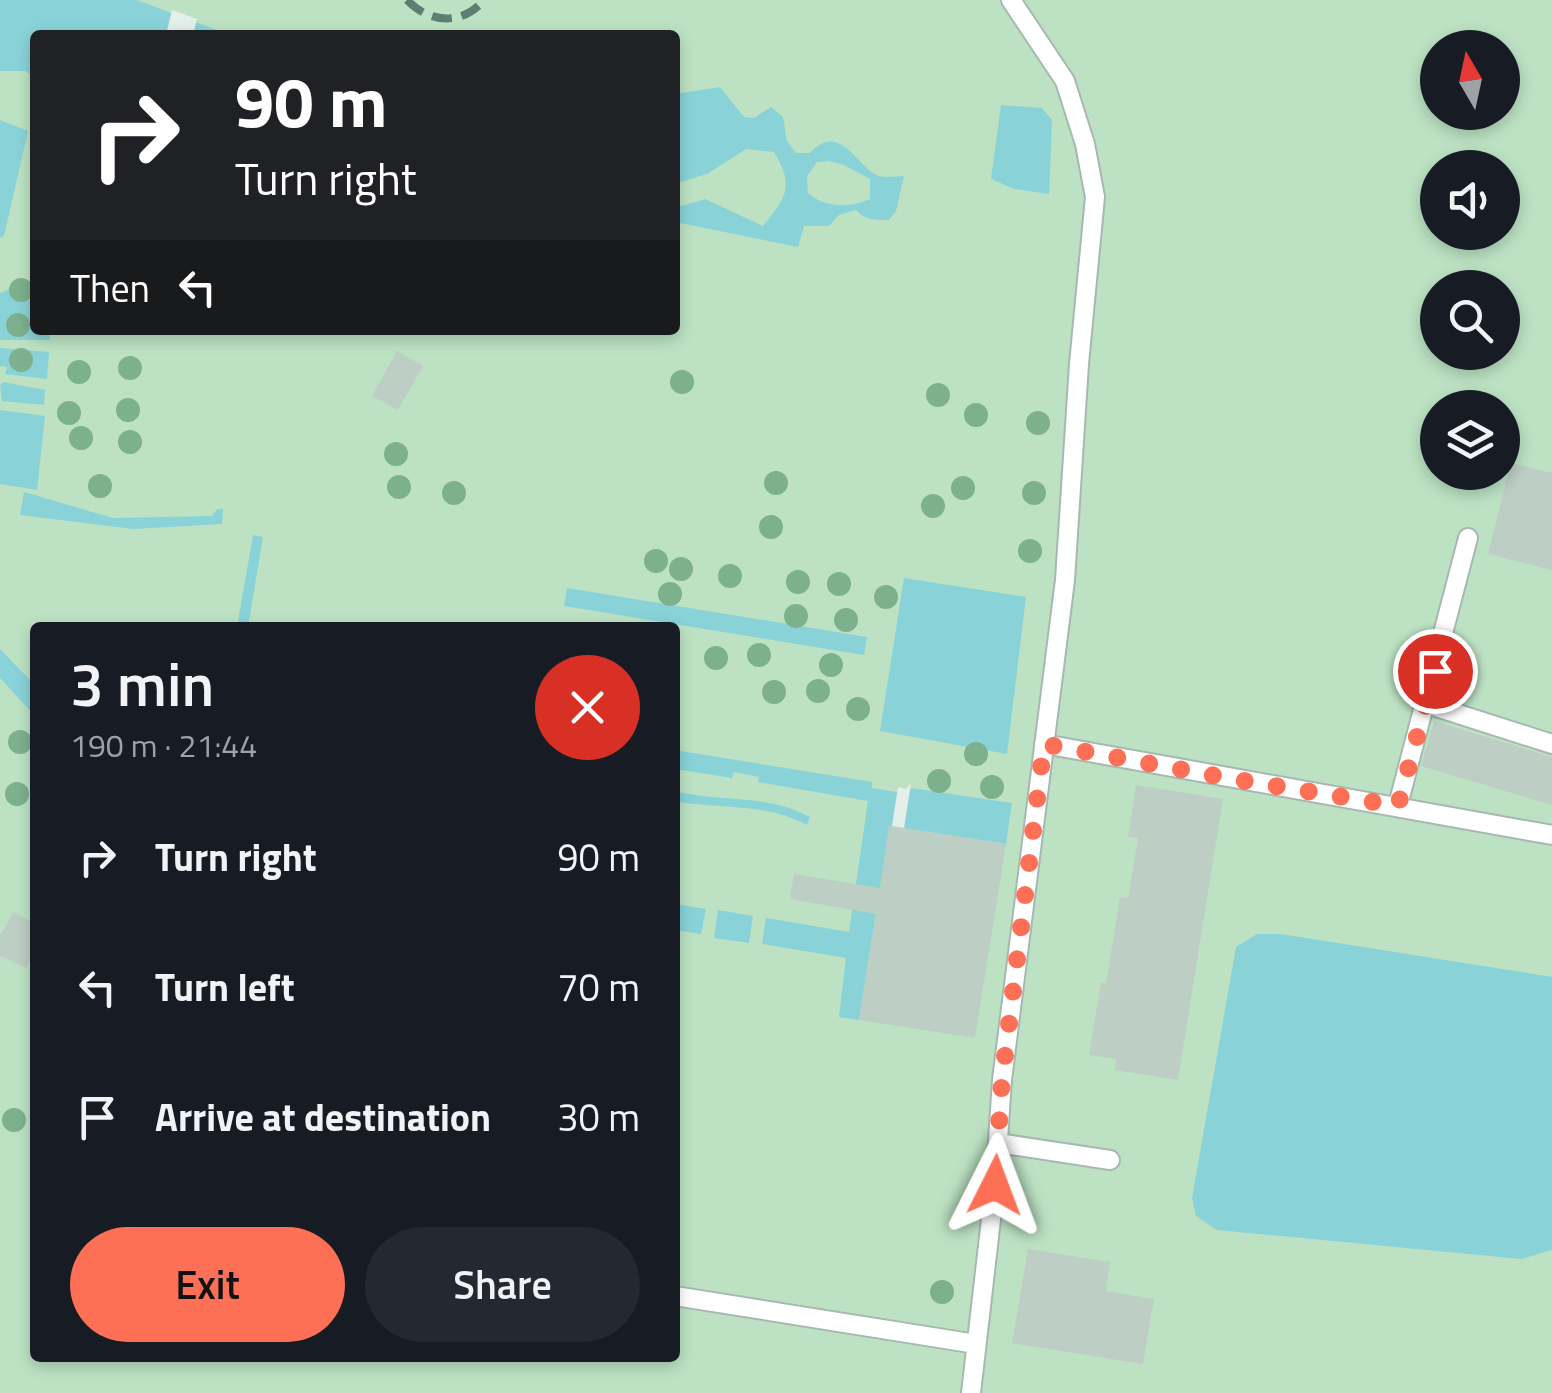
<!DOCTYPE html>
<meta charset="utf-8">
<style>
:root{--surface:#171b24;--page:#242831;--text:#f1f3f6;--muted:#9ea1a6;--accent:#fe7055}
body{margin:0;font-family:"Titillium Web",sans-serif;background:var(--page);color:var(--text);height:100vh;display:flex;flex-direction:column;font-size:38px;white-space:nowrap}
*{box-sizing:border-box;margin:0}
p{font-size:32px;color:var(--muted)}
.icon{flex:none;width:55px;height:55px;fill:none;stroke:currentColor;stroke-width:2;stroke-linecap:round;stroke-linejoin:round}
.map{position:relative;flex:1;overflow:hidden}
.sheet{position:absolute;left:30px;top:622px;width:650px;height:740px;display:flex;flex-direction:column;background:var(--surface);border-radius:10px;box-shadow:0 5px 15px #0003}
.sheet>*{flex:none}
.hud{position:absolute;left:30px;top:30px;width:650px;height:305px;border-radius:10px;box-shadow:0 5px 15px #0003;background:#202124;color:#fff;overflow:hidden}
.needle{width:65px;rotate:351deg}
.buttons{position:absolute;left:1420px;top:30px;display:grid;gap:20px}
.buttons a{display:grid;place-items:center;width:100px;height:100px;border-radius:50%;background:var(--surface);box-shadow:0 5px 15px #0003;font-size:50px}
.pin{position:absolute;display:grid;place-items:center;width:85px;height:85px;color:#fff;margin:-42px;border:5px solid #fff;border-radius:50%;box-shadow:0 2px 10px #0007}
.me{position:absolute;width:110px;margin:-55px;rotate:3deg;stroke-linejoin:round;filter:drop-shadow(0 0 8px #0008)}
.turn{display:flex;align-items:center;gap:35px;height:210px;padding:0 40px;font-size:45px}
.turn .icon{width:130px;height:130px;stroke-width:2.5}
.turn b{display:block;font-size:70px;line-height:85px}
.then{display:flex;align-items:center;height:95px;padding:0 40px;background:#0003;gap:20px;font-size:38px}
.round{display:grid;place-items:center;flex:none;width:105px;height:105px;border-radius:52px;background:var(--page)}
.overview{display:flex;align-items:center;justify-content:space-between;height:170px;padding:0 40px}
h1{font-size:60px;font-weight:600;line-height:75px}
.button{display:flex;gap:20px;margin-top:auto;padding:20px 40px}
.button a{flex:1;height:115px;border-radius:60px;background:var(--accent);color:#111;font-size:40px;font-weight:600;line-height:115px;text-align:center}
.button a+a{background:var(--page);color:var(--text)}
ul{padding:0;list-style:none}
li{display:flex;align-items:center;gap:30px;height:130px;padding:0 40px}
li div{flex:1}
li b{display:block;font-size:38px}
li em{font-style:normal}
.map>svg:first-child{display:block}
.green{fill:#bce2c3;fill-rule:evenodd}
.water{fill:#89d3d8;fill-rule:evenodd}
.pier{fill:#e5efea}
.building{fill:#bdcec5}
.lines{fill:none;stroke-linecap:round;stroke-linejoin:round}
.lane-casing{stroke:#a7b8b1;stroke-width:22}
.lane{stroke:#fff;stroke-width:18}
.rail{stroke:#5d7f73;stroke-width:8;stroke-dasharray:20 10;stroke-linecap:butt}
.tree{fill:#7db18e}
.route{stroke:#fe7055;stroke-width:18;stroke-dasharray:0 32.4}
</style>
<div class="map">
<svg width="1552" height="1393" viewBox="0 0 1552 1393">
<rect width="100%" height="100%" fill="#e5efea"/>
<path class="green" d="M 0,0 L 1552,0 L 1552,1393 L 0,1393 ZM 35,35 L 675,35 L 675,330 L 35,330 ZM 1438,48 L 1502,48 L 1502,112 L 1438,112 ZM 1438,168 L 1502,168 L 1502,232 L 1438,232 ZM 1438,288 L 1502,288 L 1502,352 L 1438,352 ZM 1438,408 L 1502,408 L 1502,472 L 1438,472 ZM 35,628 L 675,628 L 675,1358 L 35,1358 Z"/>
<path class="water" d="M 0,0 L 137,0 L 230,35 L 35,35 L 35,77 L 25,71 L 0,71 Z
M 720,87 L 744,117 L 754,118 L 771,107 L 783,117 L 787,141 L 796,153 L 810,153 C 840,120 857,168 879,176 C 887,178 896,176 904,176 L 896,211 L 889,220 C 875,220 865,220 856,210 L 839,215 L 829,226 L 804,226 L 798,247 L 675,222 L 675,208 L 705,199 L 763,226 C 786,197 795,187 774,152 L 746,149 L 707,174 L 675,184 L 675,94 ZM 829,161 L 844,165 L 870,179 L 870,199 C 851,208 824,208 808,193 L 807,176 L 817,162 Z
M 1001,105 L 1042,108 L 1052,120 L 1049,194 L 1014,189 L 991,179 Z
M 0,120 L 28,131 L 4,236 L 0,238 Z
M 35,279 L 35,330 L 50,330 L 50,340 L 0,340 L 0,293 Z
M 0,348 L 49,352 L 47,379 L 5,374 L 7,367 L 0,366 Z
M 4,382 L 45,390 L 44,405 L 2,401 L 0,385 Z
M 0,410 L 45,416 L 37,490 L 0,484 Z
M 24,492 L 113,518 L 212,516 L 217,509 L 223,509 L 222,524 L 133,529 L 20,515 Z
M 253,535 L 263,537 L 248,627 L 237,627 Z
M 904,578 L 1026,597 L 1007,754 L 880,731 Z
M 567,588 L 867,637 L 864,655 L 564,606 Z
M 0,649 L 35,685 L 35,716 L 0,678 Z
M 675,750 L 872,782 L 872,788 L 909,794 L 911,788 L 1012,803 L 1006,844 L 890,826 L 859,1020 L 839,1017 L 846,958 L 762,944 L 766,918 L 849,932 L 868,801 L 758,782 L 759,777 L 734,772 L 732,778 L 675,769 Z
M 675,791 C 723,803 765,793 810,817 L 807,825 C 765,802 720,810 675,801 Z
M 675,904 L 706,909 L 701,934 L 675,930 Z
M 718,910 L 753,916 L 749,943 L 714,938 Z
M 1257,934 L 1281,934 L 1552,977 L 1552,1250 L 1521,1259 L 1217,1230 L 1196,1216 L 1192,1198 L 1236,947 Z"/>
<path class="pier" d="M 172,10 L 197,19 L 193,35 L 166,35 Z
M 911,783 L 904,828 L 892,826 L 898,787 L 906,789 Z"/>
<path class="building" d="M 397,351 L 423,366 L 398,410 L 372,396 Z
M 1511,463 L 1552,473 L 1552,570 L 1488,554 Z
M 1434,721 L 1552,757 L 1552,805 L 1421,766 Z
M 1136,785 L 1223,799 L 1178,1080 L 1115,1070 L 1116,1059 L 1089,1055 L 1101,983 L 1106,983 L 1120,897 L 1128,898 L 1138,838 L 1128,837 Z
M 889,826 L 1006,844 L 975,1038 L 859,1020 L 876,914 L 790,899 L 794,874 L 880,888 Z
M 14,912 L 35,924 L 35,953 L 26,968 L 0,956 L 0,935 Z
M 1028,1249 L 1110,1262 L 1106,1291 L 1154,1299 L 1143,1364 L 1012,1343 Z"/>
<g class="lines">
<g class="lane-casing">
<path id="lane" d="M 1427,704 L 1552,744
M 1044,744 L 1552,835
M 1398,805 L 1468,538
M 998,1143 L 1110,1160
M 675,1296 L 976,1344
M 971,1393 L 995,1185 L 1002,1080 L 1065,580 L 1079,364 L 1095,197 L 1085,144 L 1065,81 L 1011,0"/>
</g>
<use href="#lane" class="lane"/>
<path class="rail" d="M 407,0 C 429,23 462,26 484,0"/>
</g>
<g class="tree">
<circle cx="21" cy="290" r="12"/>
<circle cx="18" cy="325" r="12"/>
<circle cx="21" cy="360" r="12"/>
<circle cx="130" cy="368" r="12"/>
<circle cx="79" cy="372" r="12"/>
<circle cx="682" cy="382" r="12"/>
<circle cx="938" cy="395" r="12"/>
<circle cx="128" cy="410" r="12"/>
<circle cx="69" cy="413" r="12"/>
<circle cx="976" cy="415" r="12"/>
<circle cx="1038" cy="423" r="12"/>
<circle cx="81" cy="438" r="12"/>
<circle cx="130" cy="442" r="12"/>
<circle cx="396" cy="454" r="12"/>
<circle cx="776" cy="483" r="12"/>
<circle cx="100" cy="486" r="12"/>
<circle cx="399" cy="487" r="12"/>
<circle cx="963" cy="488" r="12"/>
<circle cx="454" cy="493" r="12"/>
<circle cx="1034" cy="493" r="12"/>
<circle cx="933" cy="506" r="12"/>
<circle cx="771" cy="527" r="12"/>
<circle cx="1030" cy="551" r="12"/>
<circle cx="656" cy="561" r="12"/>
<circle cx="681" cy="569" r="12"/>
<circle cx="730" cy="576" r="12"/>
<circle cx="798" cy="582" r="12"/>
<circle cx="839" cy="584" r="12"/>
<circle cx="670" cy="594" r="12"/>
<circle cx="886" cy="597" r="12"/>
<circle cx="796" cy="616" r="12"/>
<circle cx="846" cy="620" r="12"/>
<circle cx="759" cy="655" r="12"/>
<circle cx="716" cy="658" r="12"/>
<circle cx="831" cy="665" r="12"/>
<circle cx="818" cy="691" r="12"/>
<circle cx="774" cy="692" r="12"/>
<circle cx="858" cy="709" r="12"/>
<circle cx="20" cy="742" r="12"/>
<circle cx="976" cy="754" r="12"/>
<circle cx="939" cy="781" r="12"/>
<circle cx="992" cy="787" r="12"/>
<circle cx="17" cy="794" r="12"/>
<circle cx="14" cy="1120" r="12"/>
<circle cx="942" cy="1292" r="12"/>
</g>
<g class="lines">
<path class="route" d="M 995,1185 L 1002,1080 L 1044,744 L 1227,778 L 1398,806 L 1435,671"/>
</g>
</svg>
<div class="buttons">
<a><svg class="needle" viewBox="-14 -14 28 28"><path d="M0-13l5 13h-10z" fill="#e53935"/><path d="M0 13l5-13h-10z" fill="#9ea1a6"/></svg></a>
<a><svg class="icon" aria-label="sound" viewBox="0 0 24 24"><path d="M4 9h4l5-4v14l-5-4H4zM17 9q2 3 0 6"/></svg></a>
<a><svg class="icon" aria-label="search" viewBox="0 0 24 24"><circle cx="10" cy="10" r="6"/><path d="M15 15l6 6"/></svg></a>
<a><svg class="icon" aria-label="layers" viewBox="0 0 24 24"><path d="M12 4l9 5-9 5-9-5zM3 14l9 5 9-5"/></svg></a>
</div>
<div class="pin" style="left:1435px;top:671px;background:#d93025"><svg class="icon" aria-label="arrive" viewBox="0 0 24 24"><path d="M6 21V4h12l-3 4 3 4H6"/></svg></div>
<svg class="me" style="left:995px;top:1185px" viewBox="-20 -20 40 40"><path d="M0-17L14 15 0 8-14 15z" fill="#fe7055" stroke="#fff" stroke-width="4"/></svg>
<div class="hud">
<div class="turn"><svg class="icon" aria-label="right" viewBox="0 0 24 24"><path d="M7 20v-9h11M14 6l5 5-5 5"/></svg><div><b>90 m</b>Turn right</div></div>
<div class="then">Then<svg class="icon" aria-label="left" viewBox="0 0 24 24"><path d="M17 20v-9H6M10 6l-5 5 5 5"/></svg></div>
</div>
<section class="sheet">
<div class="overview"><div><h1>3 min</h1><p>190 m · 21:44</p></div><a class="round" style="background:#d93025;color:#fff"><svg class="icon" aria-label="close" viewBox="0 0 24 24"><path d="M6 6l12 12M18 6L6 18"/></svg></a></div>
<ul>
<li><svg class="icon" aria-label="right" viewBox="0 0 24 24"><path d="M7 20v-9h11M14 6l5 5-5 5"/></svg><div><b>Turn right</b></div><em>90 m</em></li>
<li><svg class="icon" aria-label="left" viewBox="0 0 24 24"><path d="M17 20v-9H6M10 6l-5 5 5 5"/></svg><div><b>Turn left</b></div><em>70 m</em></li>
<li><svg class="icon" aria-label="arrive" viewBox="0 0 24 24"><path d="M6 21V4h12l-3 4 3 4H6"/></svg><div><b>Arrive at destination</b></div><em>30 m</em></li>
</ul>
<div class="button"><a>Exit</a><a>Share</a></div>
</section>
</div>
